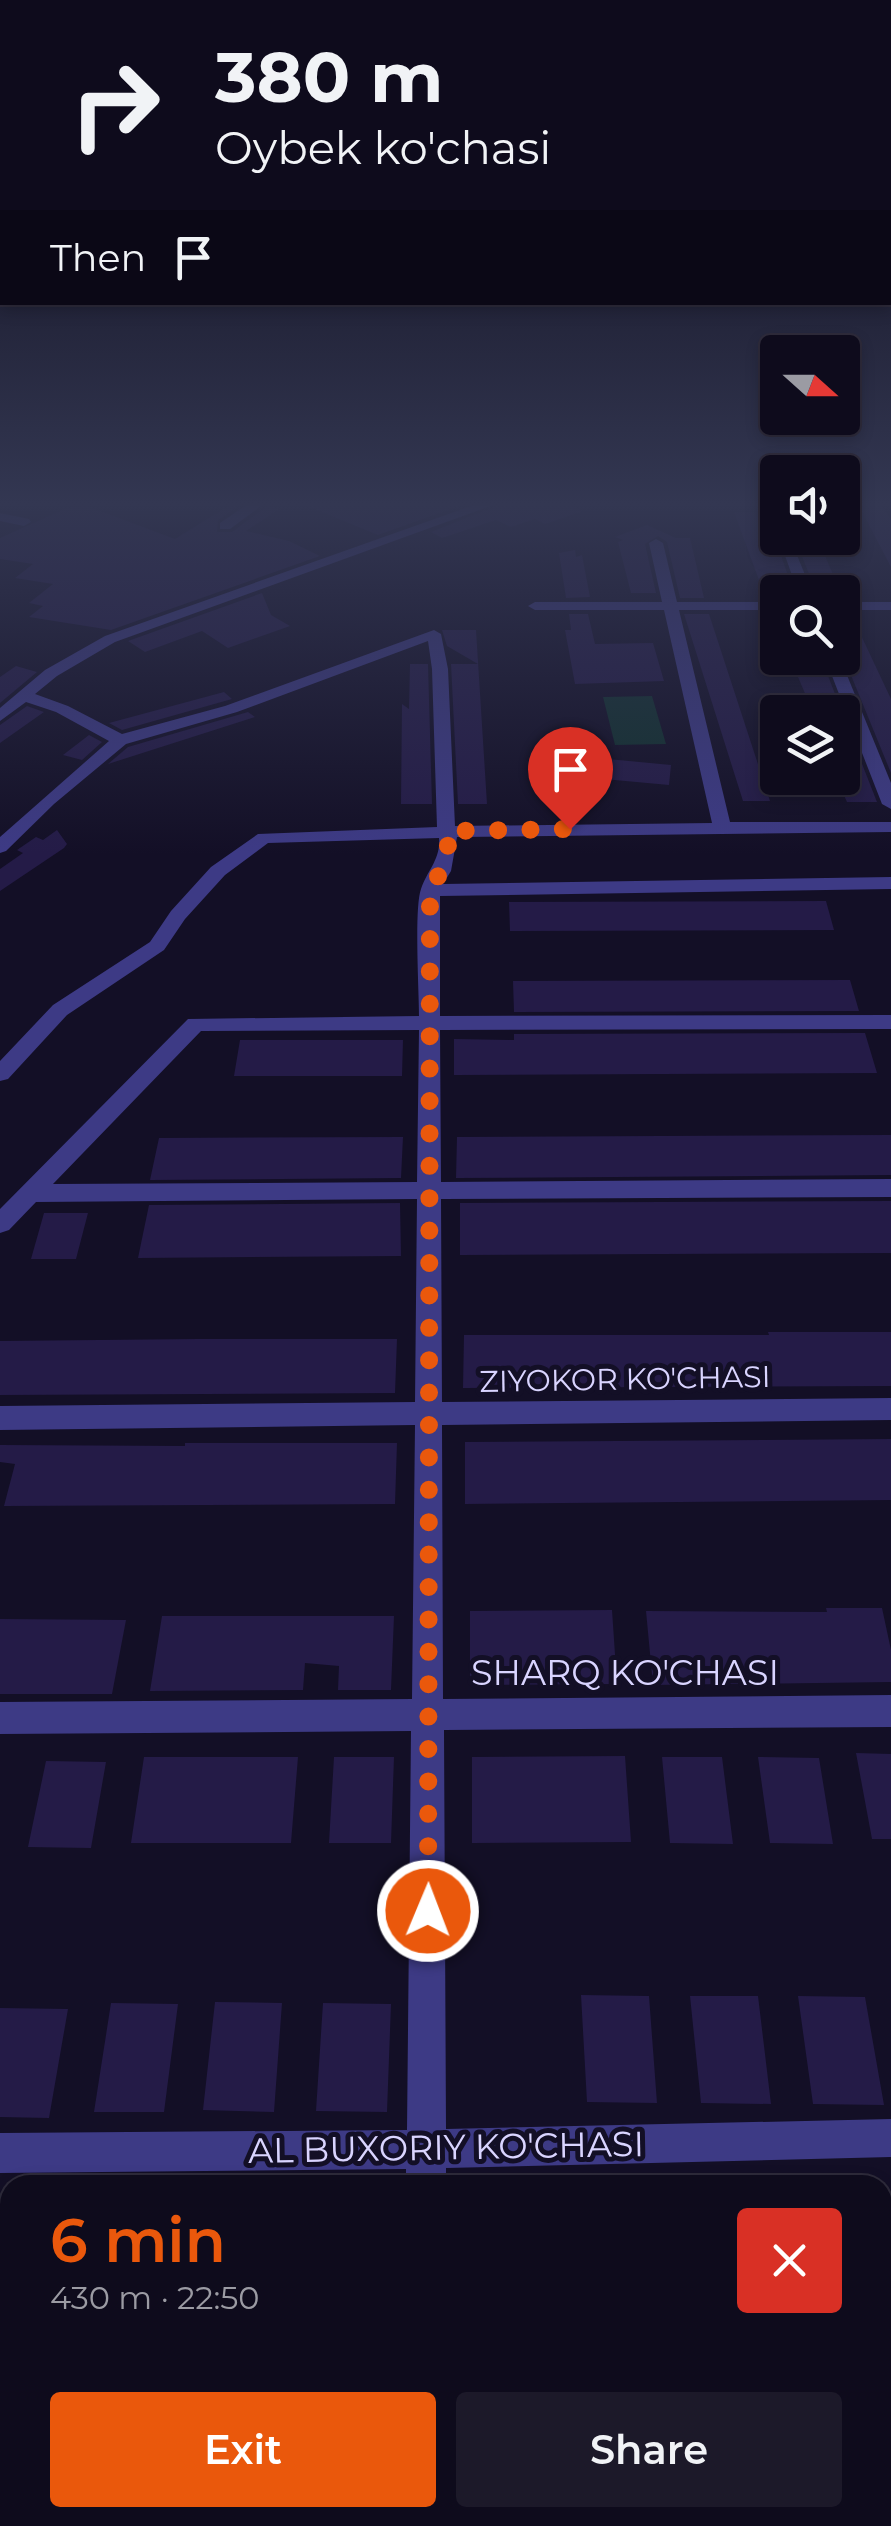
<!DOCTYPE html>
<meta charset="utf-8">
<style>
:root{--surface:#0e0b1c;--page:#1c1929;--text:#f1f3f6;--muted:#9b9ba3;--line:#2e2b3b;--accent:#ea580c}
body{margin:0;font-family:Montserrat,sans-serif;background:var(--page);color:var(--text);height:100vh;display:flex;flex-direction:column;font-size:38px;white-space:nowrap}
*{box-sizing:border-box;margin:0}
p{font-size:32px;color:var(--muted)}
.icon{flex:none;width:55px;height:55px;fill:none;stroke:currentColor;stroke-width:2;stroke-linecap:round;stroke-linejoin:round}
.map{position:relative;flex:1;overflow:hidden}
.details{position:absolute;left:0px;top:2175px;width:892px;height:352px;display:flex;flex-direction:column;background:var(--surface);border-radius:30px 30px 0 0;box-shadow:0 5px 15px #0003,0 0 0 2px var(--line)}
.details>*{flex:none}
.top-card{position:absolute;left:0px;top:0px;width:892px;height:305px;box-shadow:0 5px 15px #0003,0 0 0 2px var(--line);background:#0e0b1c;color:var(--text);overflow:hidden}
.needle{width:65px;rotate:111deg}
.tools{position:absolute;left:760px;top:335px;display:grid;gap:20px}
.tools a{display:grid;place-items:center;width:100px;height:100px;border-radius:10px;background:var(--surface);box-shadow:0 5px 15px #0003,0 0 0 2px var(--line);font-size:50px}
.pin{position:absolute;display:grid;place-items:center;width:85px;height:85px;color:#fff;margin:-102px -42px;border-radius:50% 50% 50% 0;rotate:-45deg;box-shadow:0 0 10px #0007}
.pin .icon{rotate:45deg}
.me{position:absolute;width:110px;margin:-55px;rotate:1deg;stroke-linejoin:round;filter:drop-shadow(0 0 8px #0008)}
.turn{display:flex;align-items:center;gap:35px;height:210px;padding:0 50px;font-size:45px}
.turn .icon{width:130px;height:130px;stroke-width:2.5}
.turn b{display:block;font-size:70px;line-height:85px}
.then{display:flex;align-items:center;height:95px;padding:0 50px;background:#0003;gap:20px;font-size:38px}
.round{display:grid;place-items:center;flex:none;width:105px;height:105px;border-radius:10px;background:var(--page)}
.summary{display:flex;align-items:center;justify-content:space-between;height:170px;padding:0 50px}
h1{font-size:60px;font-weight:600;line-height:75px;color:var(--accent)}
.primary-button{display:flex;gap:20px;margin-top:auto;padding:20px 50px}
.primary-button a{flex:1;height:115px;border-radius:10px;background:var(--accent);color:#fff;font-size:40px;font-weight:600;line-height:115px;text-align:center}
.primary-button a+a{background:var(--page);color:var(--text)}
.map>svg:first-child{display:block}
.green{fill:#12302f}
.building{fill:#241b47}
.lines{fill:none;stroke-linecap:round;stroke-linejoin:round}
.minor{fill:#3d3a85;fill-rule:evenodd}
.route{stroke:#ea580c;stroke-width:18;stroke-dasharray:0 32.4}
.labels{text-anchor:middle;dominant-baseline:central;stroke-width:10;stroke-linejoin:round;paint-order:stroke}
.street-label{font-size:30px;fill:#d9d4ff;stroke:#130f26}
.near-street-label{font-size:35px;fill:#d9d4ff;stroke:#130f26}
</style>
<div class="map">
<svg width="891" height="2526" viewBox="0 0 891 2526">
<rect width="100%" height="100%" fill="#130f26"/>
<path class="green" d="M 652,696 L 666,744 L 615,745 L 603,697 Z"/>
<path class="building" d="M 238,500 L 245,502 L 218,520 L 217,532 L 232,532 L 267,506 L 279,509 L 246,531 L 289,541 L 320,556 L 111,630 L 29,617 L 43,606 L 29,603 L 53,584 L 15,578 L 33,564 L 0,559 L 0,538 L 67,508 L 87,506 L 175,539 Z
M 293,500 L 476,500 L 378,535 Z
M 511,500 L 559,500 L 583,511 L 545,524 L 535,519 L 511,527 L 496,520 L 442,538 L 431,532 Z
M 857,502 L 879,502 L 891,519 L 891,567 Z
M 734,512 L 755,512 L 770,545 L 777,544 L 793,590 L 763,591 Z
M 647,525 L 676,538 L 690,538 L 704,598 L 680,598 L 667,542 L 658,536 L 645,544 L 656,593 L 631,593 L 618,542 L 623,540 L 615,537 Z
M 797,544 L 820,544 L 840,591 L 816,591 Z
M 575,550 L 576,557 L 582,555 L 590,597 L 566,598 L 559,553 Z
M 262,593 L 271,615 L 290,626 L 228,648 L 202,631 L 145,652 L 128,641 Z
M 569,614 L 588,614 L 595,644 L 653,643 L 664,681 L 575,684 L 565,630 L 571,630 Z
M 684,614 L 709,614 L 770,801 L 743,801 Z
M 842,614 L 851,614 L 891,699 L 891,773 L 846,663 Z
M 442,630 L 476,630 L 487,804 L 458,804 L 451,664 L 478,664 L 447,646 Z
M 792,663 L 823,663 L 842,712 L 813,712 Z
M 410,664 L 428,664 L 432,804 L 401,804 L 402,704 L 409,709 Z
M 16,666 L 37,672 L 0,703 L 0,677 Z
M 224,692 L 232,699 L 122,730 L 109,723 Z
M 27,706 L 44,712 L 0,743 L 0,725 Z
M 248,712 L 255,717 L 108,764 L 128,747 Z
M 842,713 L 877,802 L 847,802 L 842,791 Z
M 89,735 L 102,742 L 82,760 L 63,755 Z
M 587,757 L 671,765 L 669,785 L 582,777 Z
M 57,830 L 67,844 L 64,848 L 0,891 L 0,869 L 23,853 L 17,850 L 36,837 L 43,840 Z
M 826,901 L 834,930 L 510,931 L 509,902 Z
M 850,980 L 859,1011 L 514,1012 L 513,981 Z
M 865,1033 L 877,1073 L 454,1075 L 454,1039 L 514,1040 L 514,1034 Z
M 240,1040 L 403,1040 L 402,1076 L 234,1076 Z
M 891,1135 L 891,1175 L 456,1178 L 457,1137 Z
M 403,1137 L 401,1178 L 150,1180 L 159,1138 Z
M 891,1201 L 891,1253 L 460,1255 L 460,1203 Z
M 400,1203 L 401,1256 L 138,1258 L 149,1205 Z
M 44,1213 L 88,1213 L 76,1259 L 31,1259 Z
M 768,1332 L 891,1332 L 891,1386 L 463,1388 L 464,1335 L 769,1335 Z
M 198,1339 L 397,1339 L 395,1393 L 0,1395 L 0,1341 Z
M 891,1439 L 891,1500 L 465,1504 L 465,1442 Z
M 185,1443 L 397,1443 L 395,1504 L 4,1506 L 15,1464 L 0,1462 L 0,1445 L 185,1446 Z
M 826,1608 L 882,1608 L 891,1650 L 891,1682 L 653,1685 L 646,1611 L 827,1612 Z
M 612,1610 L 617,1684 L 470,1685 L 470,1611 Z
M 162,1616 L 394,1616 L 391,1690 L 338,1690 L 339,1666 L 305,1663 L 303,1690 L 150,1691 Z
M 0,1619 L 126,1620 L 112,1694 L 0,1694 Z
M 856,1753 L 891,1754 L 891,1839 L 872,1839 Z
M 625,1756 L 631,1842 L 472,1843 L 472,1757 Z
M 144,1757 L 298,1757 L 291,1843 L 131,1843 Z
M 334,1757 L 394,1757 L 391,1843 L 329,1843 Z
M 662,1757 L 722,1757 L 733,1844 L 670,1843 Z
M 758,1757 L 819,1758 L 833,1844 L 770,1843 Z
M 46,1761 L 106,1762 L 91,1848 L 28,1847 Z
M 581,1995 L 649,1996 L 657,2103 L 587,2102 Z
M 690,1996 L 758,1996 L 771,2104 L 701,2103 Z
M 798,1996 L 865,1997 L 884,2105 L 813,2104 Z
M 215,2002 L 282,2003 L 274,2112 L 203,2110 Z
M 111,2003 L 178,2004 L 164,2112 L 94,2112 Z
M 323,2003 L 391,2004 L 387,2112 L 316,2111 Z
M 0,2008 L 68,2009 L 49,2118 L 0,2117 Z"/>
<g class="lines">
<path class="minor" d="M 254,500 L 269,500 L 230,529 L 220,529 L 220,523 Z
M 488,500 L 507,500 L 115,642 L 57,676 L 35,694 L 68,706 L 122,734 L 225,706 L 434,630 L 441,634 L 448,669 L 455,826 L 712,823 L 664,610 L 535,610 L 528,606 L 535,602 L 662,602 L 649,543 L 656,539 L 663,543 L 677,602 L 778,602 L 778,610 L 679,610 L 730,822 L 891,822 L 891,832 L 457,837 L 451,871 L 443,884 L 891,877 L 891,889 L 440,896 L 440,1016 L 891,1015 L 891,1029 L 440,1030 L 441,1182 L 891,1179 L 891,1197 L 441,1199 L 442,1402 L 891,1398 L 891,1420 L 442,1425 L 443,1699 L 891,1695 L 891,1727 L 444,1730 L 446,2129 L 891,2119 L 891,2157 L 446,2168 L 446,2185 L 406,2185 L 406,2169 L 0,2173 L 0,2133 L 407,2130 L 411,1731 L 0,1734 L 0,1702 L 412,1699 L 415,1425 L 0,1430 L 0,1406 L 415,1402 L 417,1199 L 36,1202 L 9,1230 L 0,1233 L 0,1209 L 188,1019 L 419,1016 C 419,991 414,908 421,889 C 427,871 441,859 439,838 L 268,843 L 225,875 L 185,919 L 164,950 L 67,1015 L 8,1079 L 0,1081 L 0,1061 L 53,1005 L 150,942 L 171,911 L 211,867 L 258,834 L 437,827 L 432,669 L 428,641 L 237,712 L 126,744 L 54,804 L 6,851 L 0,853 L 0,837 L 109,741 L 56,712 L 26,702 L 0,721 L 0,708 L 45,670 L 105,636 ZM 419,1030 L 417,1182 L 53,1184 L 201,1031 Z
M 761,500 L 773,500 L 778,529 L 771,525 Z
M 0,513 L 29,519 L 31,522 L 24,526 L 0,521 Z
M 778,536 L 790,538 L 812,592 L 798,592 Z
M 842,602 L 891,602 L 891,610 L 842,610 Z
M 825,658 L 840,658 L 891,783 L 891,809 L 882,804 Z
M 408,2518 L 453,2518 L 455,2526 L 409,2526 Z"/>
</g>
<linearGradient id="sky" x2="0" y2="1"><stop stop-color="#0a0815"/><stop offset="0.59" stop-color="#333752"/><stop offset="1" stop-color="#333752" stop-opacity="0"/></linearGradient>
<rect width="891" height="854" fill="url(#sky)"/>
<g class="lines">
<path class="route" d="M 428,1911 L 430,890 C 442,871 450,854 448,831 L 570,829"/>
</g>
<g class="labels">
<g class="street-label">
<text transform="translate(625 1379) rotate(-1)">ZIYOKOR KO'CHASI</text>
</g>
<g class="near-street-label">
<text x="625" y="1672">SHARQ KO'CHASI</text>
<text transform="translate(446 2147) rotate(-1)">AL BUXORIY KO'CHASI</text>
</g>
</g>
</svg>
<div class="tools">
<a><svg class="needle" viewBox="-14 -14 28 28"><path d="M0-13l5 13h-10z" fill="#e53935"/><path d="M0 13l5-13h-10z" fill="#9b9ba3"/></svg></a>
<a><svg class="icon" aria-label="sound" viewBox="0 0 24 24"><path d="M4 9h4l5-4v14l-5-4H4zM17 9q2 3 0 6"/></svg></a>
<a><svg class="icon" aria-label="search" viewBox="0 0 24 24"><circle cx="10" cy="10" r="6"/><path d="M15 15l6 6"/></svg></a>
<a><svg class="icon" aria-label="layers" viewBox="0 0 24 24"><path d="M12 4l9 5-9 5-9-5zM3 14l9 5 9-5"/></svg></a>
</div>
<div class="pin" style="left:570px;top:829px;background:#d93025"><svg class="icon" aria-label="arrive" viewBox="0 0 24 24"><path d="M6 21V4h12l-3 4 3 4H6"/></svg></div>
<svg class="me" style="left:428px;top:1911px" viewBox="-20 -20 40 40"><circle r="17" fill="#ea580c" stroke="#fff" stroke-width="3"/><path d="M0-11L8 9 0 5-8 9z" fill="#fff"/></svg>
<div class="top-card">
<div class="turn"><svg class="icon" aria-label="right" viewBox="0 0 24 24"><path d="M7 20v-9h11M14 6l5 5-5 5"/></svg><div><b>380 m</b>Oybek ko'chasi</div></div>
<div class="then">Then<svg class="icon" aria-label="arrive" viewBox="0 0 24 24"><path d="M6 21V4h12l-3 4 3 4H6"/></svg></div>
</div>
<section class="details">
<div class="summary"><div><h1>6 min</h1><p>430 m · 22:50</p></div><a class="round" style="background:#d93025;color:#fff"><svg class="icon" aria-label="close" viewBox="0 0 24 24"><path d="M6 6l12 12M18 6L6 18"/></svg></a></div>
<div class="primary-button"><a>Exit</a><a>Share</a></div>
</section>
</div>
